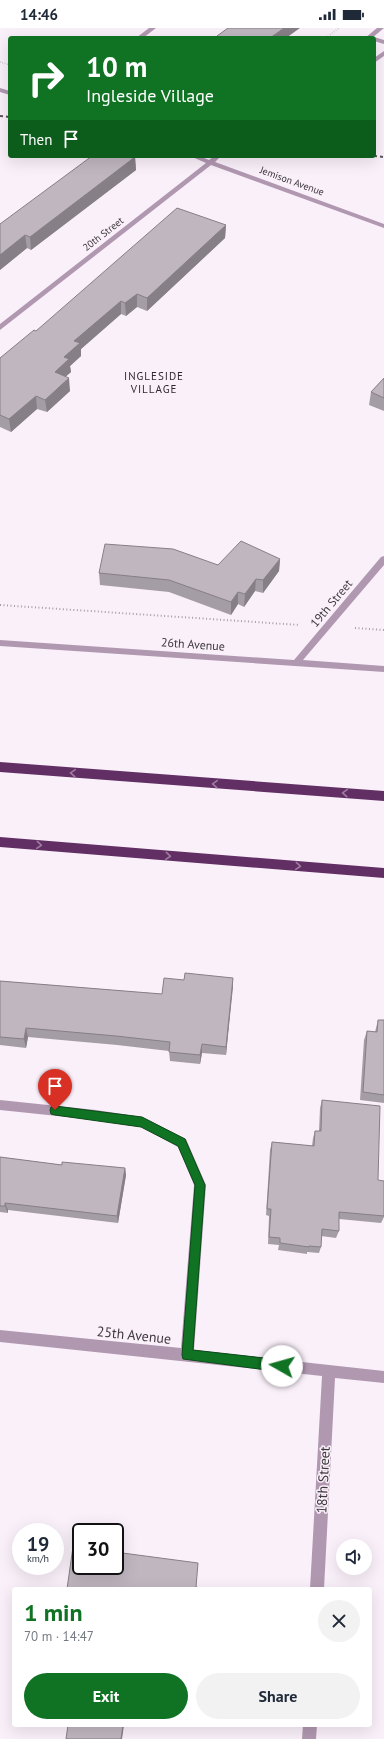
<!DOCTYPE html>
<meta charset="utf-8">
<style>
:root{--surface:#fff;--page:#f2f2f3;--text:#1f2937;--muted:#747a83;--accent:#107324}
body{margin:0;font-family:"PT Sans",sans-serif;background:var(--page);color:var(--text);height:100vh;display:flex;flex-direction:column;font-size:15px;white-space:nowrap}
*{box-sizing:border-box;margin:0}
p{font-size:13px;color:var(--muted)}
.icon{flex:none;width:22px;height:22px;fill:none;stroke:currentColor;stroke-width:2;stroke-linecap:round;stroke-linejoin:round}
.map{position:relative;flex:1;overflow:hidden}
.drawer{position:absolute;left:12px;top:1559px;width:360px;height:140px;display:flex;flex-direction:column;background:var(--surface);border-radius:4px;box-shadow:0 4px 16px #0002}
.drawer>*{flex:none}
.guide{position:absolute;left:8px;top:8px;width:368px;height:122px;border-radius:4px;box-shadow:0 4px 16px #0002;background:#107324;color:#fff;overflow:hidden}
.fabs{position:absolute;left:336px;top:1511px;display:grid;gap:8px}
.fabs a{display:grid;place-items:center;width:36px;height:36px;border-radius:50%;background:var(--surface);box-shadow:0 4px 16px #0002;font-size:20px}
.speed{position:absolute;left:12px;top:1495px;display:flex;gap:8px;font-size:20px;font-weight:700;text-align:center}
.speed>*{display:grid;place-content:center;width:52px;height:52px;border-radius:50%;background:var(--surface);box-shadow:0 4px 16px #0002;line-height:1}
.speed small{font-size:10px;font-weight:400}
.speed .limit{border:2px solid #111;border-radius:6px;background:#fff;color:#111}
.pin{position:absolute;display:grid;place-items:center;width:34px;height:34px;color:#fff;margin:-41px -17px;border-radius:50% 50% 50% 0;rotate:-45deg;box-shadow:0 0 4px #0007}
.pin .icon{rotate:45deg}
.me{position:absolute;width:44px;margin:-22px;rotate:277deg;stroke-linejoin:round;filter:drop-shadow(0 0 3px #0008)}
.turn{display:flex;align-items:center;gap:14px;height:84px;padding:0 12px;font-size:18px}
.turn .icon{width:52px;height:52px;stroke-width:2.5}
.turn b{display:block;font-size:28px;line-height:34px}
.then{display:flex;align-items:center;height:38px;padding:0 12px;background:#0003;gap:8px;font-size:15px}
.round{display:grid;place-items:center;flex:none;width:42px;height:42px;border-radius:21px;background:var(--page)}
.summary{display:flex;align-items:center;justify-content:space-between;height:68px;padding:0 12px}
h1{font-size:24px;font-weight:700;line-height:30px;color:var(--accent)}
.primary-button{display:flex;gap:8px;margin-top:auto;padding:8px 12px}
.primary-button a{flex:1;height:46px;border-radius:24px;background:var(--accent);color:#fff;font-size:16px;font-weight:700;line-height:46px;text-align:center}
.primary-button a+a{background:var(--page);color:var(--text)}
.status{display:flex;justify-content:space-between;align-items:center;height:28px;padding:0 20px;background:var(--surface);direction:ltr}
.status svg{height:11px;fill:currentColor}
.map>svg:first-child{display:block}
.lines{fill:none;stroke-linecap:round;stroke-linejoin:round}
.path-far1{stroke:#a49da4;stroke-width:1.5;stroke-dasharray:0.5 2;stroke-linecap:butt}
.path{stroke:#a49da4;stroke-width:2;stroke-dasharray:1 2.5;stroke-linecap:butt}
.lane{fill:#b198b1;fill-rule:evenodd}
.street{fill:#b198b1;fill-rule:evenodd}
.highway{fill:#622f64;fill-rule:evenodd}
.rail{stroke:#585358;stroke-width:2;stroke-dasharray:3 3;stroke-linecap:butt}
.wall{fill:#a59da5}
.shaded-wall{fill:#867f86}
.building{fill:#c0b6c0;stroke:#867f86}
.oneway{stroke:#9f7ca0}
.route{fill:#107324;stroke:#0a4b17}
.labels{text-anchor:middle;dominant-baseline:central;stroke-width:3;stroke-linejoin:round;paint-order:stroke}
.far-street-label{font-size:10px;fill:#3c383c;stroke:#faf0fa}
.far-neighbourhood-label{font-size:11px;letter-spacing:1px;fill:#2e272e;stroke:#faf0fa}
.street-label{font-size:12px;fill:#3c383c;stroke:#faf0fa}
.near-street-label{font-size:14px;fill:#3c383c;stroke:#faf0fa}
</style>
<div class="status"><b>14:46</b><svg viewBox="0 0 49 12"><path d="M0 12V9h3v3zM5 12V6h3v6zM10 12V3h3v9zM15 12V0h3v12zM26 1h20v11H26zM47 4h2v5h-2z"/></svg></div>
<div class="map">
<svg width="384" height="1711" viewBox="0 0 384 1711">
<rect width="100%" height="100%" fill="#faf0fa"/>
<g class="lines">
<path class="path-far1" d="M 326,10 L 339,0
M 0,34 L 10,37"/>
<path class="path" d="M 0,577 L 300,597
M 355,600 L 384,602"/>
<path class="lane" d="M 149,0 L 156,0 L 143,10 L 136,10 Z
M 374,9 L 384,12 L 384,16 L 374,13 L 374,10 L 372,10 Z
M 384,23 L 384,28 L 374,35 L 374,30 Z"/>
<path class="street" d="M 377,0 L 384,0 L 372,10 L 365,10 Z
M 0,60 L 10,63 L 10,67 L 0,64 Z
M 190,128 L 199,128 L 209,132 L 214,128 L 221,128 L 215,134 L 384,196 L 384,200 L 211,137 L 0,302 L 0,296 L 206,135 Z
M 384,528 L 384,537 L 303,632 L 384,638 L 384,644 L 0,618 L 0,612 L 294,632 L 381,529 Z
M 0,1072 L 96,1082 L 142,1089 L 186,1111 L 206,1157 L 194,1322 L 384,1343 L 384,1355 L 335,1350 L 324,1561 L 310,1561 L 322,1348 L 0,1314 L 0,1302 L 181,1320 L 194,1157 L 178,1119 L 141,1099 L 96,1092 L 0,1082 Z
M 303,1697 L 317,1697 L 316,1711 L 302,1711 Z"/>
<path class="highway" d="M 0,734 L 384,763 L 384,773 L 0,744 Z
M 0,809 L 384,840 L 384,850 L 0,819 Z"/>
<path class="rail" d="M 0,88 L 10,89
M 374,128 L 384,129"/>
</g>
<path class="wall" d="M 135,129 L 136,142 L 31,222 L 27,220 L 0,242 L 0,196 Z
M 226,197 L 225,210 L 147,283 L 137,279 L 126,288 L 121,286 L 81,321 L 81,328 L 70,338 L 71,344 L 65,349 L 70,363 L 47,384 L 37,381 L 11,404 L 0,399 L 0,330 L 36,303 Z
M 384,350 L 384,383 L 369,377 L 371,364 Z
M 280,531 L 279,543 L 263,565 L 255,563 L 244,579 L 238,576 L 231,587 L 169,564 L 100,557 L 99,545 L 218,537 Z
M 233,950 L 226,1027 L 202,1025 L 200,1036 L 170,1033 L 169,1023 L 117,1017 L 28,1009 L 26,1020 L 0,1017 L 0,953 L 162,966 L 184,952 Z
M 378,992 L 384,992 L 384,1075 L 360,1072 L 364,1012 L 367,1003 L 375,1004 Z
M 322,1072 L 378,1152 L 384,1189 L 381,1195 L 339,1191 L 339,1203 L 336,1210 L 321,1208 L 321,1219 L 319,1225 L 307,1224 L 307,1226 L 278,1222 L 279,1217 L 268,1216 L 269,1188 L 266,1187 L 270,1122 L 272,1114 L 312,1118 L 313,1110 L 315,1103 L 319,1103 L 320,1080 Z
M 0,1129 L 62,1137 L 125,1140 L 126,1147 L 118,1195 L 8,1182 L 8,1185 L 0,1184 Z"/>
<path class="shaded-wall" d="M 284,0 L 300,0 L 286,10 L 270,10 Z
M 135,129 L 136,142 L 31,222 L 30,209 Z
M 226,197 L 225,210 L 147,283 L 147,270 Z
M 25,207 L 27,220 L 0,242 L 0,227 Z
M 137,266 L 137,279 L 126,288 L 125,275 Z
M 121,273 L 121,286 L 81,321 L 81,328 L 70,338 L 71,344 L 56,357 L 55,344 L 74,313 Z
M 69,350 L 70,363 L 47,384 L 45,372 Z
M 36,368 L 37,381 L 11,404 L 9,391 Z
M 280,531 L 279,543 L 263,565 L 263,552 Z
M 256,551 L 255,563 L 244,579 L 245,566 Z
M 238,564 L 238,576 L 231,587 L 231,574 Z
M 233,950 L 233,959 L 226,1027 L 226,1019 Z
M 26,1000 L 28,1009 L 26,1020 L 24,1011 Z
M 202,1016 L 202,1025 L 200,1036 L 200,1027 Z
M 125,1140 L 126,1147 L 118,1195 L 117,1188 Z
M 5,1175 L 8,1182 L 8,1185 L 5,1178 Z
M 123,1697 L 124,1697 L 122,1711 L 121,1711 Z"/>
<path class="building" d="M 228,0 L 284,0 L 270,10 L 223,10 L 217,8 Z
M 92,128 L 132,128 L 135,129 L 30,209 L 25,207 L 0,227 L 0,196 Z
M 177,180 L 226,197 L 147,270 L 137,266 L 125,275 L 121,273 L 74,313 L 80,315 L 64,329 L 69,331 L 55,344 L 69,350 L 45,372 L 36,368 L 9,391 L 0,387 L 0,330 L 34,302 L 36,303 Z
M 384,350 L 384,370 L 371,364 Z
M 241,513 L 280,531 L 263,552 L 256,551 L 245,566 L 238,564 L 231,574 L 169,552 L 99,545 L 105,516 L 173,521 L 218,537 Z
M 185,945 L 233,950 L 226,1019 L 202,1016 L 200,1027 L 169,1024 L 170,1014 L 116,1008 L 26,1000 L 24,1011 L 0,1009 L 0,953 L 162,966 L 164,950 L 184,952 Z
M 378,992 L 384,992 L 384,1067 L 363,1064 L 367,1003 L 377,1004 Z
M 322,1072 L 380,1078 L 378,1152 L 384,1153 L 384,1188 L 339,1184 L 339,1203 L 322,1201 L 321,1219 L 309,1218 L 309,1219 L 280,1215 L 280,1210 L 269,1209 L 271,1181 L 267,1181 L 272,1114 L 314,1118 L 315,1103 L 321,1103 Z
M 0,1129 L 62,1137 L 62,1134 L 125,1140 L 117,1188 L 5,1175 L 5,1178 L 0,1178 Z
M 73,1519 L 81,1520 L 81,1538 L 115,1538 L 115,1524 L 198,1535 L 196,1559 L 206,1561 L 67,1561 Z
M 68,1697 L 123,1697 L 121,1711 L 66,1711 Z"/>
<defs><path id="oneway-chevron" d="M-2-3.5L2.5 0L-2 3.5" fill="none" stroke-width="1.6" stroke-linecap="round" stroke-linejoin="round"/></defs>
<g class="oneway">
<use href="#oneway-chevron" transform="translate(73 745) rotate(-176)"/>
<use href="#oneway-chevron" transform="translate(215 756) rotate(-176)"/>
<use href="#oneway-chevron" transform="translate(345 765) rotate(-176)"/>
<use href="#oneway-chevron" transform="translate(39 817) rotate(5)"/>
<use href="#oneway-chevron" transform="translate(168 828) rotate(5)"/>
<use href="#oneway-chevron" transform="translate(298 838) rotate(5)"/>
</g>
<path class="route" d="M 55,1078 L 142,1089 L 185,1111 L 205,1157 L 193,1322 L 282,1332 L 286,1334 L 288,1338 L 286,1342 L 282,1344 L 183,1331 L 182,1327 L 195,1157 L 178,1118 L 141,1099 L 55,1087 L 51,1086 L 50,1082 L 51,1079 Z"/>
<g class="labels">
<g class="far-street-label">
<text transform="translate(292 153) rotate(20)">Jemison Avenue</text>
<text transform="translate(103 206) rotate(-38)">20th Street</text>
</g>
<g class="far-neighbourhood-label">
<text x="154" y="348">INGLESIDE<tspan x="154" dy="13">VILLAGE</tspan></text>
</g>
<g class="street-label">
<text transform="translate(331 575) rotate(-50)">19th Street</text>
<text transform="translate(193 616) rotate(4)">26th Avenue</text>
</g>
<g class="near-street-label">
<text transform="translate(134 1307) rotate(6)">25th Avenue</text>
<text transform="translate(323 1452) rotate(-87)">18th Street</text>
</g>
</g>
</svg>
<div class="fabs">
<a><svg class="icon" aria-label="sound" viewBox="0 0 24 24"><path d="M4 9h4l5-4v14l-5-4H4zM17 9q2 3 0 6"/></svg></a>
</div>
<div class="speed"><div>19<small>km/h</small></div><div class="limit">30</div></div>
<div class="pin" style="left:55px;top:1082px;background:#d93025"><svg class="icon" aria-label="arrive" viewBox="0 0 24 24"><path d="M6 21V4h12l-3 4 3 4H6"/></svg></div>
<svg class="me" style="left:282px;top:1338px" viewBox="-20 -20 40 40"><circle r="19" fill="#fff"/><path d="M0-13L10 11 0 6-10 11z" fill="#107324"/></svg>
<div class="guide">
<div class="turn"><svg class="icon" aria-label="right" viewBox="0 0 24 24"><path d="M7 20v-9h11M14 6l5 5-5 5"/></svg><div><b>10 m</b>Ingleside Village</div></div>
<div class="then">Then<svg class="icon" aria-label="arrive" viewBox="0 0 24 24"><path d="M6 21V4h12l-3 4 3 4H6"/></svg></div>
</div>
<section class="drawer">
<div class="summary"><div><h1>1 min</h1><p>70 m · 14:47</p></div><a class="round"><svg class="icon" aria-label="close" viewBox="0 0 24 24"><path d="M6 6l12 12M18 6L6 18"/></svg></a></div>
<div class="primary-button"><a>Exit</a><a>Share</a></div>
</section>
</div>
